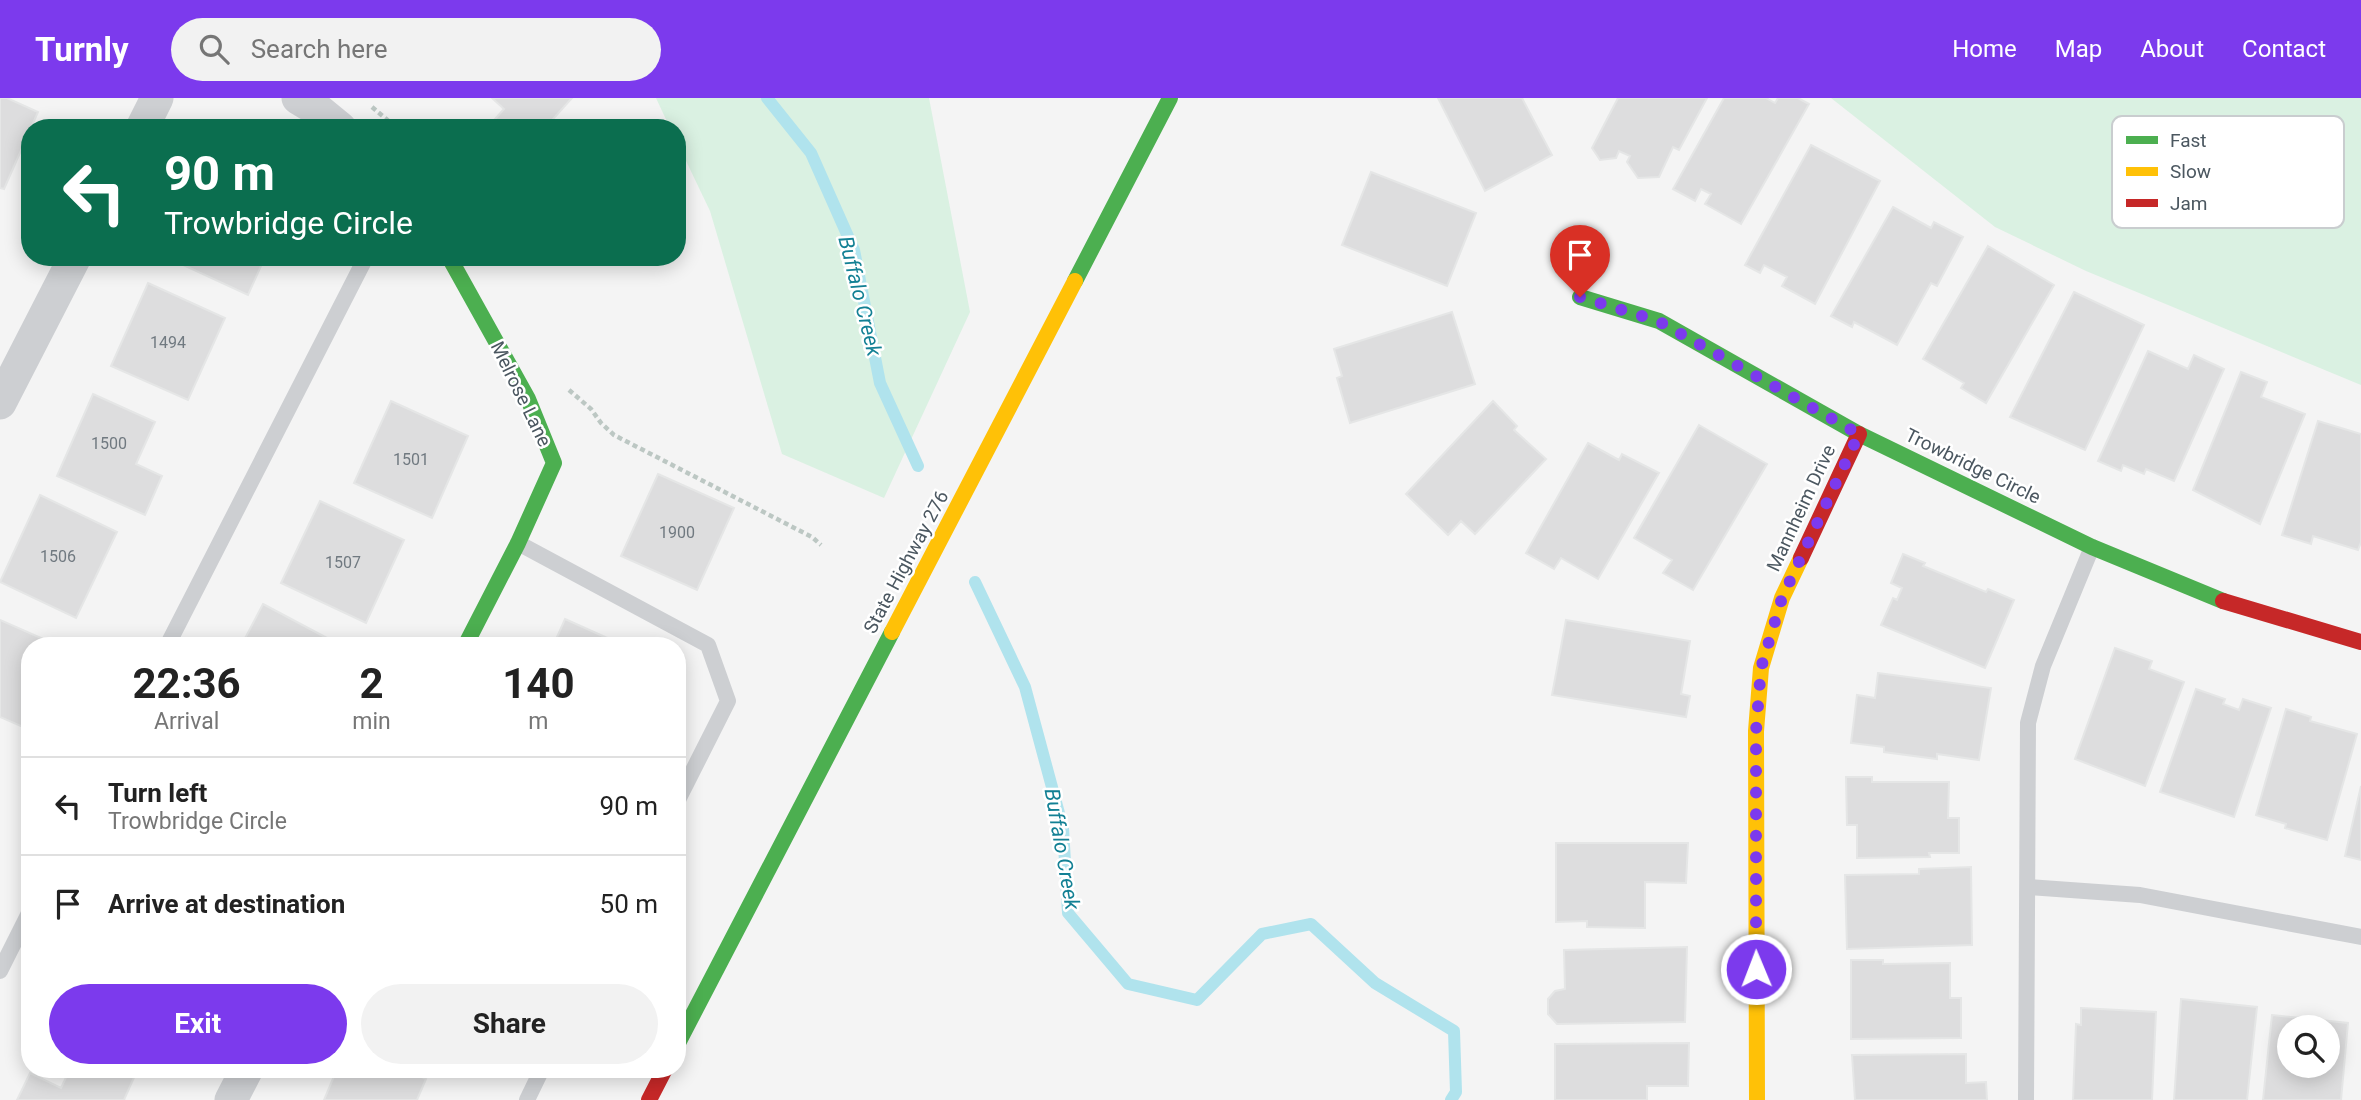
<!DOCTYPE html>
<style>
:root{--surface:#fff;--page:#f2f2f2;--text:#222;--muted:#767676;--line:#e0e0e0;--accent:#7c3aed}
body{margin:0;font-family:Roboto,sans-serif;background:var(--page);color:var(--text);height:100vh;display:flex;flex-direction:column;font-size:26px;white-space:nowrap}
*{box-sizing:border-box;margin:0}
p{font-size:23px;color:var(--muted)}
.icon{flex:none;width:38px;height:38px;fill:none;stroke:currentColor;stroke-width:2;stroke-linecap:round;stroke-linejoin:round}
.map{position:relative;flex:1;overflow:hidden}
.sheet{position:absolute;left:21px;top:539px;width:665px;height:441px;display:flex;flex-direction:column;background:var(--surface);border-radius:28px;box-shadow:0 4px 18px #0003}
.sheet>*{flex:none}
.banner{position:absolute;left:21px;top:21px;width:665px;height:147px;border-radius:28px;box-shadow:0 4px 18px #0003;background:#0b6e4f;color:#fff;overflow:hidden}
.tools{position:absolute;left:2277px;top:917px;display:grid;gap:14px}
.tools a{display:grid;place-items:center;width:63px;height:63px;border-radius:50%;background:var(--surface);box-shadow:0 4px 18px #0003;font-size:35px}
.pin{position:absolute;display:grid;place-items:center;width:60px;height:60px;color:#fff;margin:-72px -30px;border-radius:50% 50% 50% 0;rotate:-45deg;box-shadow:0 0 7px #0007}
.pin .icon{rotate:45deg}
.me{position:absolute;width:77px;margin:-38px;rotate:359deg;stroke-linejoin:round;filter:drop-shadow(0 0 5px #0008)}
.turn{display:flex;align-items:center;gap:24px;height:147px;padding:0 28px;font-size:32px}
.turn .icon{width:91px;height:91px;stroke-width:2.5}
.turn b{display:block;font-size:49px;line-height:60px}
.eta{display:flex;justify-content:space-evenly;align-items:center;height:119px;text-align:center}
.eta b{font-size:42px;font-weight:700;line-height:49px}
.action{display:flex;gap:14px;margin-top:auto;padding:14px 28px}
.action a{flex:1;height:80px;border-radius:42px;background:var(--accent);color:#fff;font-size:28px;font-weight:700;line-height:80px;text-align:center}
.action a+a{background:var(--page);color:var(--text)}
ul{padding:0;list-style:none}
li{display:flex;align-items:center;gap:21px;height:98px;padding:0 28px;border-top:2px solid var(--line)}
li div{flex:1}
li b{display:block;font-size:26px}
li em{font-style:normal}
header{display:flex;align-items:center;gap:42px;box-sizing:border-box;height:98px;padding:0 35px;background:var(--accent);color:#fff}
header strong{font-size:33px}
nav{display:flex;gap:38px;margin-inline-start:auto;font-size:24px}
.search{width:490px;height:63px;background:var(--page);display:flex;align-items:center;gap:18px;box-sizing:border-box;padding:0 24px;border-radius:38px;color:var(--muted);font-size:26px}
.map>svg:first-child{display:block}
.green{fill:#daf1e2}
.lines{fill:none;stroke-linecap:round;stroke-linejoin:round}
.stream{stroke:#b0e3ed;stroke-width:12}
.building{fill:#ddddde;stroke:#e5e6e6;stroke-width:2;fill-rule:evenodd}
.path{stroke:#bcc7c3;stroke-width:4.5;stroke-dasharray:5 3.5;stroke-linecap:butt}
.lane{stroke:#cdcfd2;stroke-width:16}
.street{stroke:#cdcfd2;stroke-width:33}
.fast{stroke:#4caf50;stroke-width:16}
.slow{stroke:#ffc107;stroke-width:16}
.jam{stroke:#c62828;stroke-width:16}
.route{stroke:#7c3aed;stroke-width:12;stroke-dasharray:0 21.6}
.labels{text-anchor:middle;dominant-baseline:central;stroke-width:5;stroke-linejoin:round;paint-order:stroke}
.number-label{font-size:16px;fill:#707980}
.street-label{font-size:19px;fill:#4b5760;stroke:#fff}
.water-label{font-size:21px;font-style:italic;fill:#128094;stroke:#fff}
.key{fill:#fff;stroke:#c9cdcf;stroke-width:2}
.key-label{font-size:19px;fill:#4b5760}
</style>
<header>
<strong>Turnly</strong>
<div class="search"><svg class="icon" aria-label="search" viewBox="0 0 24 24"><circle cx="10" cy="10" r="6"/><path d="M15 15l6 6"/></svg>Search here</div>
<nav><a>Home</a><a>Map</a><a>About</a><a>Contact</a></nav>
</header>
<div class="map">
<svg width="2361" height="1002" viewBox="0 0 2361 1002">
<rect width="100%" height="100%" fill="#f4f4f4"/>
<path class="green" d="M 656,0 L 929,0 L 970,214 L 884,400 L 782,356 L 710,113 L 677,44 L 677,30 L 670,30 Z
M 1831,0 L 2361,0 L 2361,287 L 2086,173 L 1995,129 Z"/>
<g class="lines">
<path class="stream" d="M 767,0 L 811,55 L 854,152 L 880,285 L 918,368
M 975,484 L 1025,589 L 1063,730 L 1068,815 L 1128,886 L 1197,902 L 1262,836 L 1311,826 L 1375,885 L 1454,933 L 1456,994 L 1451,1002"/>
</g>
<path class="building" d="M 0,0 L 7,0 L 38,14 L 4,91 L 0,90 Z
M 492,0 L 572,0 L 545,30 L 487,30 L 504,11 Z
M 1438,0 L 1522,0 L 1552,57 L 1485,93 Z
M 1618,0 L 1707,0 L 1679,52 L 1673,49 L 1659,79 L 1638,80 L 1627,64 L 1630,58 L 1619,53 L 1616,60 L 1600,62 L 1592,50 Z
M 1724,0 L 1766,0 L 1775,5 L 1778,0 L 1798,0 L 1809,6 L 1741,126 L 1705,106 L 1711,96 L 1701,91 L 1695,103 L 1673,91 Z
M 1811,47 L 1880,83 L 1815,206 L 1782,188 L 1787,179 L 1764,167 L 1760,175 L 1745,167 Z
M 1371,74 L 1476,115 L 1447,188 L 1342,147 Z
M 1893,109 L 1931,130 L 1934,124 L 1963,139 L 1937,188 L 1931,185 L 1897,247 L 1854,224 L 1852,229 L 1831,218 Z
M 1988,148 L 2054,187 L 1986,305 L 1961,290 L 1964,285 L 1923,261 Z
M 166,159 L 265,159 L 248,197 Z
M 148,185 L 225,220 L 188,302 L 111,268 Z
M 2074,194 L 2144,227 L 2085,352 L 2010,319 Z
M 1452,214 L 1475,286 L 1350,325 L 1337,280 L 1342,278 L 1334,251 Z
M 2148,253 L 2188,271 L 2194,257 L 2224,271 L 2174,383 L 2146,371 L 2144,376 L 2123,367 L 2121,373 L 2098,363 Z
M 2241,274 L 2267,284 L 2261,299 L 2305,316 L 2260,426 L 2193,392 Z
M 93,296 L 155,324 L 136,366 L 162,378 L 145,417 L 57,378 Z
M 391,303 L 468,338 L 432,420 L 354,385 Z
M 1493,303 L 1517,328 L 1514,332 L 1546,361 L 1475,436 L 1461,423 L 1448,437 L 1406,396 Z
M 2318,323 L 2361,336 L 2361,444 L 2358,452 L 2313,438 L 2311,446 L 2282,437 Z
M 1699,327 L 1767,366 L 1693,492 L 1663,475 L 1672,462 L 1634,440 Z
M 1588,345 L 1619,362 L 1622,356 L 1659,375 L 1598,481 L 1561,460 L 1554,471 L 1526,455 Z
M 658,376 L 734,410 L 697,492 L 621,458 Z
M 40,397 L 117,434 L 76,520 L 0,484 Z
M 320,403 L 404,442 L 366,525 L 281,485 Z
M 1903,456 L 1925,465 L 1923,468 L 1986,494 L 1988,491 L 2014,502 L 1985,570 L 1881,527 L 1893,500 L 1897,502 L 1902,490 L 1891,485 Z
M 263,506 L 342,548 L 241,548 Z
M 565,521 L 625,548 L 553,548 Z
M 0,522 L 59,548 L 30,548 L 30,632 L 0,619 Z
M 1566,522 L 1690,543 L 1681,596 L 1690,598 L 1686,619 L 1552,597 Z
M 2115,550 L 2152,563 L 2149,571 L 2184,584 L 2145,688 L 2075,661 Z
M 1878,575 L 1991,590 L 1979,662 L 1937,656 L 1937,661 L 1884,654 L 1884,649 L 1851,645 L 1857,597 L 1875,600 Z
M 2196,591 L 2225,601 L 2223,606 L 2239,612 L 2243,601 L 2271,610 L 2234,719 L 2160,694 Z
M 2286,611 L 2311,619 L 2310,623 L 2357,636 L 2327,742 L 2285,730 L 2286,726 L 2256,717 Z
M 1846,679 L 1872,679 L 1872,684 L 1949,684 L 1948,720 L 1959,720 L 1959,755 L 1929,755 L 1930,759 L 1857,760 L 1857,727 L 1847,727 Z
M 2361,688 L 2361,762 L 2345,758 Z
M 1556,745 L 1688,745 L 1686,785 L 1645,784 L 1645,830 L 1587,829 L 1587,823 L 1556,824 Z
M 1971,769 L 1972,847 L 1847,851 L 1845,777 L 1919,776 L 1919,771 Z
M 1687,849 L 1685,924 L 1557,926 L 1548,916 L 1548,901 L 1555,893 L 1565,891 L 1564,852 Z
M 1851,862 L 1883,862 L 1883,866 L 1950,865 L 1950,900 L 1961,900 L 1961,940 L 1851,941 Z
M 2181,901 L 2257,909 L 2247,1002 L 2174,1002 Z
M 2081,910 L 2156,914 L 2152,1002 L 2073,1002 L 2076,926 L 2081,927 Z
M 2272,917 L 2348,925 L 2341,1002 L 2263,1002 ZM 2289,929 L 2328,929 L 2328,968 L 2289,968 Z
M 1689,945 L 1688,988 L 1647,988 L 1647,1002 L 1555,1002 L 1555,946 Z
M 1966,956 L 1966,985 L 1986,984 L 1987,1002 L 1855,1002 L 1852,957 Z
M 70,971 L 129,971 L 136,975 L 124,1002 L 17,1002 L 30,975 L 61,990 Z
M 337,971 L 405,971 L 426,981 L 417,1002 L 324,1002 Z"/>
<g class="lines">
<path class="path" d="M 372,9 L 397,30
M 569,292 L 591,311 L 601,325 L 614,337 L 812,439 L 821,447"/>
<path class="lane" d="M 518,445 L 708,547 L 728,603 L 677,704
M 167,548 L 366,159
M 2028,789 L 2140,797 L 2361,839
M 0,873 L 30,813
M 527,1002 L 542,971
M 2026,1002 L 2028,625 L 2043,568 L 2092,449"/>
<path class="street" d="M 298,0 L 318,12 L 340,30
M 142,30 L 157,0
M 0,305 L 75,159
M 231,1002 L 247,971"/>
<path class="fast" d="M 449,159 L 528,301 L 554,365 L 518,445 L 465,548
M 1075,183 L 1170,0
M 1580,199 L 1659,223 L 1859,336 L 2092,449 L 2223,503
M 677,947 L 892,534"/>
<path class="slow" d="M 892,534 L 1075,183
M 1757,1002 L 1756,633 L 1761,570 L 1782,500 L 1801,460"/>
<path class="jam" d="M 1801,460 L 1859,336
M 2223,503 L 2361,544
M 649,1002 L 665,971"/>
</g>
<g class="lines">
<path class="route" d="M 1580,199 L 1658,223 L 1859,336 L 1782,500 L 1761,570 L 1756,633 L 1756,871"/>
</g>
<g class="labels">
<g class="number-label">
<text x="168" y="244">1494</text>
<text x="109" y="345">1500</text>
<text x="411" y="361">1501</text>
<text x="677" y="434">1900</text>
<text x="58" y="458">1506</text>
<text x="343" y="464">1507</text>
</g>
<g class="street-label">
<text transform="translate(521 296) rotate(64)">Melrose Lane</text>
<text transform="translate(1973 368) rotate(26)">Trowbridge Circle</text>
<text transform="translate(1801 410) rotate(-65)">Mannheim Drive</text>
<text transform="translate(906 464) rotate(-62)">State Highway 276</text>
</g>
<g class="water-label">
<text transform="translate(860 198) rotate(76)">Buffalo Creek</text>
<text transform="translate(1062 751) rotate(80)">Buffalo Creek</text>
</g>
</g>
<rect x="2112" y="18" width="232" height="112" rx="10" class="key"/>
<rect x="2126" y="38" width="32" height="8" fill="#4caf50"/>
<rect x="2126" y="69" width="32" height="9" fill="#ffc107"/>
<rect x="2126" y="101" width="32" height="8" fill="#c62828"/>
<g class="key-label">
<text x="2170" y="49">Fast</text>
<text x="2170" y="80">Slow</text>
<text x="2170" y="112">Jam</text>
</g>
</svg>
<div class="tools">
<a><svg class="icon" aria-label="search" viewBox="0 0 24 24"><circle cx="10" cy="10" r="6"/><path d="M15 15l6 6"/></svg></a>
</div>
<div class="pin" style="left:1580px;top:199px;background:#d93025"><svg class="icon" aria-label="arrive" viewBox="0 0 24 24"><path d="M6 21V4h12l-3 4 3 4H6"/></svg></div>
<svg class="me" style="left:1756px;top:871px" viewBox="-20 -20 40 40"><circle r="17" fill="#7c3aed" stroke="#fff" stroke-width="3"/><path d="M0-11L8 9 0 5-8 9z" fill="#fff"/></svg>
<div class="banner">
<div class="turn"><svg class="icon" aria-label="left" viewBox="0 0 24 24"><path d="M17 20v-9H6M10 6l-5 5 5 5"/></svg><div><b>90 m</b>Trowbridge Circle</div></div>
</div>
<section class="sheet">
<div class="eta">
<div><b>22:36</b><p>Arrival</p></div>
<div><b>2</b><p>min</p></div>
<div><b>140</b><p>m</p></div>
</div>
<ul>
<li><svg class="icon" aria-label="left" viewBox="0 0 24 24"><path d="M17 20v-9H6M10 6l-5 5 5 5"/></svg><div><b>Turn left</b><p>Trowbridge Circle</p></div><em>90 m</em></li>
<li><svg class="icon" aria-label="arrive" viewBox="0 0 24 24"><path d="M6 21V4h12l-3 4 3 4H6"/></svg><div><b>Arrive at destination</b></div><em>50 m</em></li>
</ul>
<div class="action"><a>Exit</a><a>Share</a></div>
</section>
</div>
